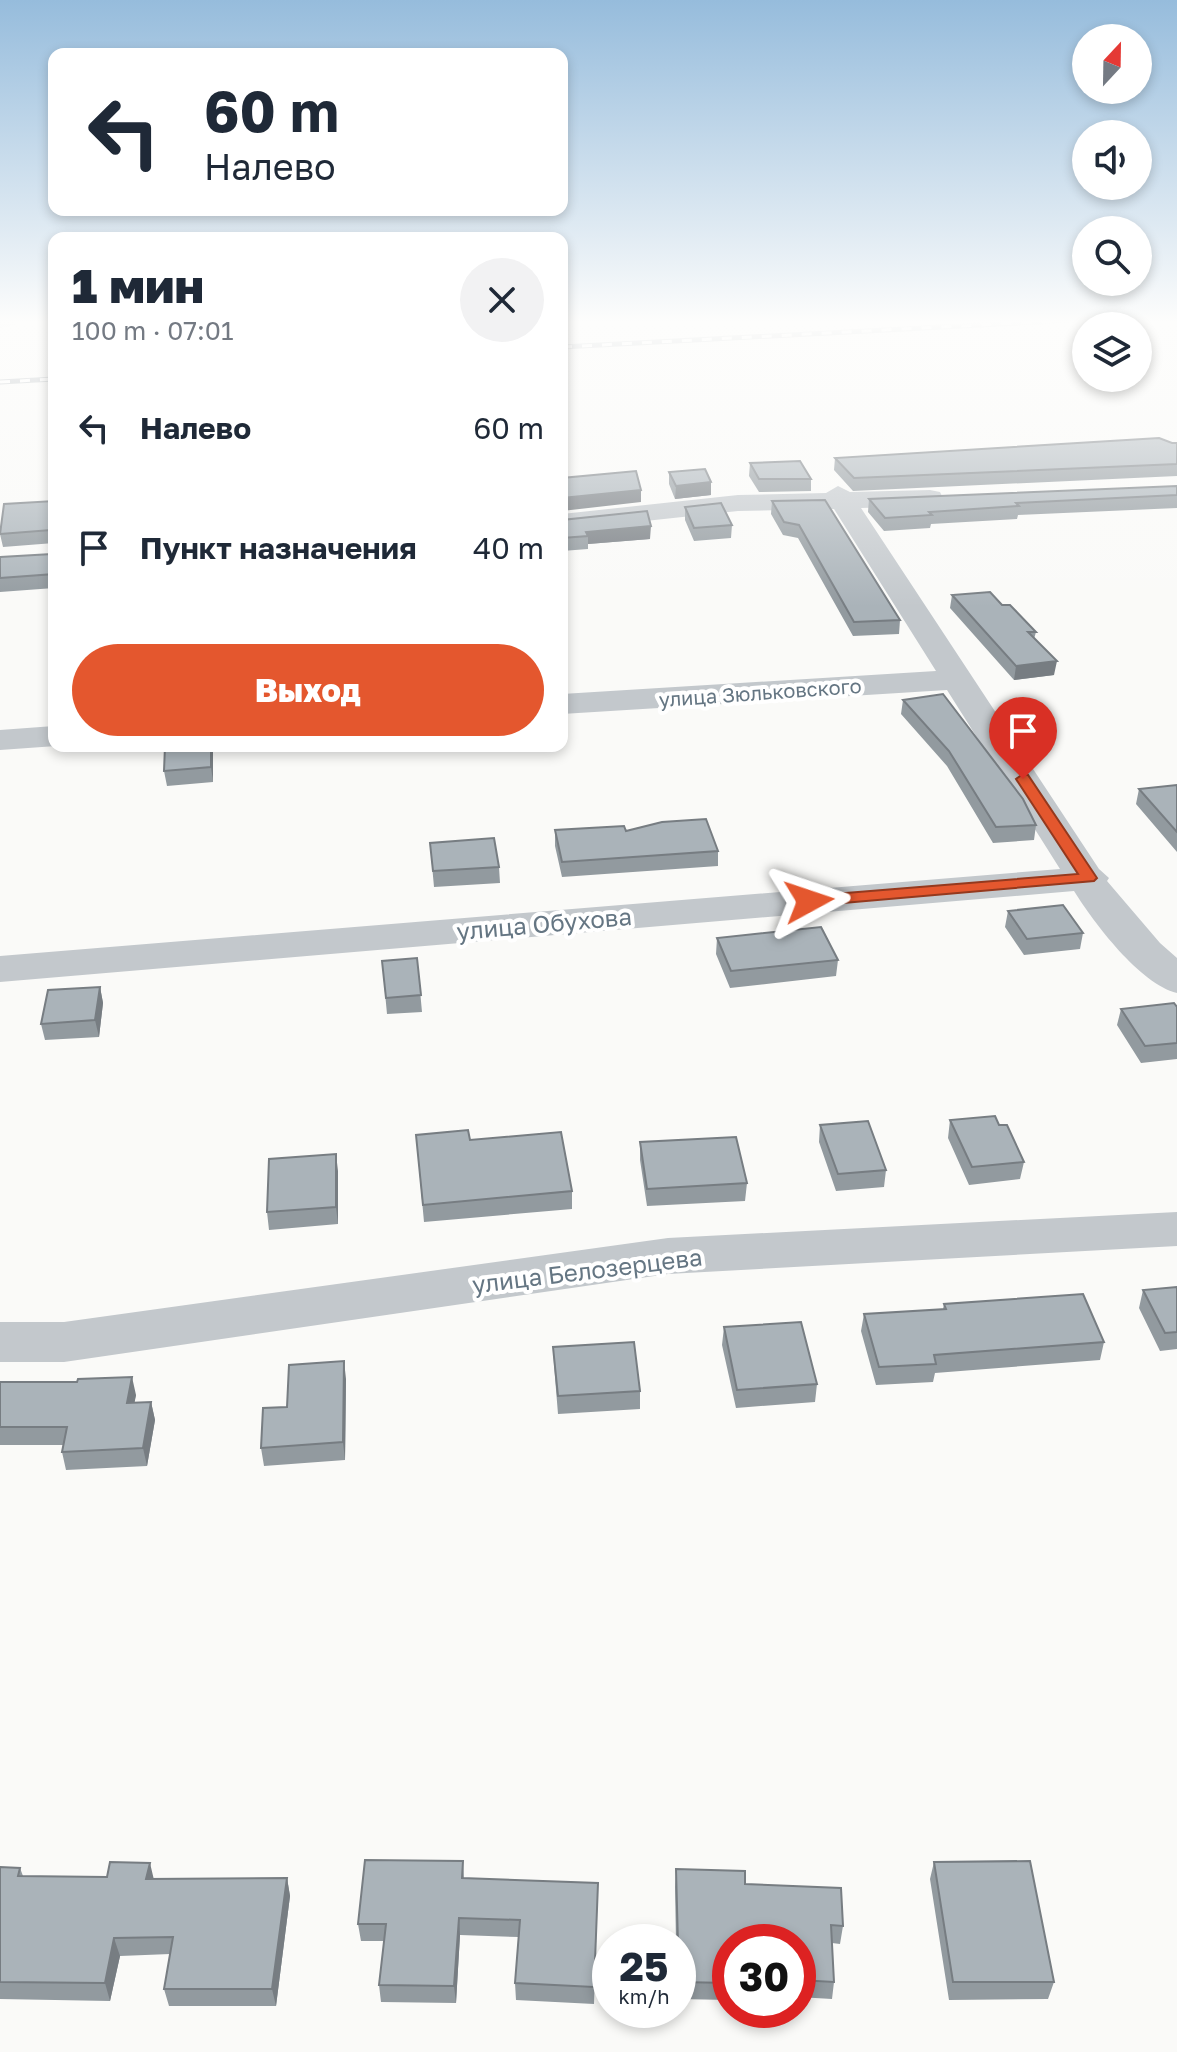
<!DOCTYPE html>
<html lang="ru">
<meta charset="utf-8">
<style>
:root{--surface:#fff;--page:#f2f2f3;--text:#1f2937;--muted:#747a83;--accent:#e4572e}
body{margin:0;font-family:"Golos Text",sans-serif;background:var(--page);color:var(--text);height:100vh;display:flex;flex-direction:column;font-size:30px;white-space:nowrap}
*{box-sizing:border-box;margin:0}
p{font-size:26px;color:var(--muted)}
.icon{flex:none;width:44px;height:44px;fill:none;stroke:currentColor;stroke-width:2;stroke-linecap:round;stroke-linejoin:round}
.map{position:relative;flex:1;overflow:hidden}
.drawer{position:absolute;left:48px;top:232px;width:520px;height:520px;display:flex;flex-direction:column;background:var(--surface);border-radius:16px;box-shadow:0 4px 12px #0003}
.drawer>*{flex:none}
.guide{position:absolute;left:48px;top:48px;width:520px;height:168px;border-radius:16px;box-shadow:0 4px 12px #0003;background:#fff;color:var(--text);overflow:hidden}
.needle{width:52px;rotate:22deg}
.tools{position:absolute;left:1072px;top:24px;display:grid;gap:16px}
.tools a{display:grid;place-items:center;width:80px;height:80px;border-radius:50%;background:var(--surface);box-shadow:0 4px 12px #0003;font-size:40px}
.speed{position:absolute;left:592px;top:1924px;display:flex;gap:16px;font-size:40px;font-weight:700;text-align:center}
.speed>*{display:grid;place-content:center;width:104px;height:104px;border-radius:50%;background:var(--surface);box-shadow:0 4px 12px #0003;line-height:1}
.speed small{font-size:20px;font-weight:400}
.speed .limit{border:12px solid #d22;background:#fff;color:#111}
.pin{position:absolute;display:grid;place-items:center;width:68px;height:68px;color:#fff;margin:-82px -34px;border-radius:50% 50% 50% 0;rotate:-45deg;box-shadow:0 0 8px #0007}
.pin .icon{rotate:45deg}
.me{position:absolute;width:88px;margin:-44px;rotate:85deg;stroke-linejoin:round;filter:drop-shadow(0 0 6px #0008)}
.turn{display:flex;align-items:center;gap:28px;height:168px;padding:0 24px;font-size:36px}
.turn .icon{width:104px;height:104px;stroke-width:2.5}
.turn b{display:block;font-size:56px;line-height:68px}
.round{display:grid;place-items:center;flex:none;width:84px;height:84px;border-radius:42px;background:var(--page)}
.head{display:flex;align-items:center;justify-content:space-between;height:136px;padding:0 24px}
h1{font-size:48px;font-weight:800;line-height:60px}
.action{display:flex;gap:16px;margin-top:auto;padding:16px 24px}
.action a{flex:1;height:92px;border-radius:48px;background:var(--accent);color:#fff;font-size:32px;font-weight:800;line-height:92px;text-align:center}
ul{padding:0;list-style:none}
li{display:flex;align-items:center;gap:24px;height:120px;padding:0 24px}
li div{flex:1}
li b{display:block;font-size:30px}
li em{font-style:normal}
.map>svg:first-child{display:block}
.lines{fill:none;stroke-linecap:round;stroke-linejoin:round}
.minor{fill:#c3c8cc;fill-rule:evenodd}
.major{fill:#d6dbdf;fill-rule:evenodd}
.rail-casing{stroke:#a2aab0;stroke-width:5}
.rail{stroke:#fff;stroke-width:3;stroke-dasharray:10;stroke-linecap:butt}
.wall{fill:#929a9f}
.shaded-wall{fill:#777d82}
.building{fill:#aab3b9;stroke:#777d82;stroke-width:2}
.route{fill:#e4572e;stroke:#94391e;stroke-width:2}
.labels{text-anchor:middle;dominant-baseline:central;stroke-width:8;stroke-linejoin:round;paint-order:stroke}
.far-street-label{font-size:20px;fill:#657683;stroke:#fff}
.street-label{font-size:24px;fill:#657683;stroke:#fff}
</style>
<div class="map">
<svg width="1177" height="2052" viewBox="0 0 1177 2052">
<rect width="100%" height="100%" fill="#fafaf8"/>
<g class="lines">
<path class="minor" d="M 838,486 L 850,492 L 930,490 L 940,492 L 943,498 L 940,504 L 930,506 L 861,508 L 1099,869 L 1109,878 L 1107,881 L 1160,943 L 1177,958 L 1177,993 C 1140,984 1094,923 1074,891 L 0,982 L 0,956 L 1060,869 L 947,690 L 562,714 L 562,694 L 936,671 L 834,509 L 738,511 L 562,530 L 562,514 L 738,495 L 826,493 Z
M 54,726 L 56,746 L 0,750 L 0,730 Z
M 1177,1212 L 1177,1246 L 668,1274 L 64,1362 L 0,1362 L 0,1322 L 64,1322 L 668,1238 Z"/>
<path class="major" d="M 0,320 L 17,320 L 14,325 L 0,328 Z"/>
<g class="rail-casing">
<path id="rail" d="M 562,347 L 1074,320
M 0,382 L 54,379"/>
</g>
<use href="#rail" class="rail"/>
</g>
<path class="wall" d="M 1172,443 L 1177,443 L 1177,476 L 853,491 L 834,470 L 835,458 Z
M 750,463 L 811,479 L 811,491 L 759,492 L 749,476 Z
M 669,472 L 711,482 L 711,495 L 675,499 L 669,484 Z
M 1177,486 L 1177,508 L 1018,515 L 1017,519 L 931,524 L 930,528 L 884,531 L 868,512 L 869,499 Z
M 54,501 L 54,543 L 3,547 L 0,534 Z
M 772,501 L 900,620 L 899,634 L 853,636 L 798,538 L 783,535 L 771,514 Z
M 685,507 L 732,525 L 731,538 L 694,541 L 685,520 Z
M 562,520 L 650,539 L 588,544 L 588,549 L 562,551 Z
M 54,551 L 54,588 L 0,592 L 0,557 L 52,554 Z
M 952,595 L 1002,605 L 1036,632 L 1034,639 L 1054,675 L 1014,680 L 950,608 Z
M 903,700 L 1036,825 L 1034,840 L 993,843 L 947,766 L 901,714 Z
M 165,746 L 212,746 L 213,782 L 167,786 L 164,771 Z
M 1177,785 L 1177,852 L 1136,804 L 1139,789 Z
M 555,830 L 626,831 L 718,851 L 718,866 L 562,877 L 555,846 Z
M 430,843 L 499,867 L 500,883 L 434,887 Z
M 1008,911 L 1083,933 L 1080,949 L 1024,955 L 1005,927 Z
M 717,938 L 838,960 L 836,976 L 730,988 L 716,954 Z
M 417,958 L 422,1012 L 387,1014 L 382,961 Z
M 100,987 L 103,1003 L 99,1037 L 45,1040 L 41,1024 Z
M 1177,1007 L 1177,1059 L 1141,1063 L 1117,1025 L 1121,1009 Z
M 950,1120 L 999,1125 L 1024,1162 L 1020,1179 L 969,1185 L 948,1138 Z
M 820,1125 L 886,1170 L 884,1187 L 836,1191 L 819,1142 Z
M 416,1135 L 470,1140 L 572,1191 L 572,1209 L 424,1222 Z
M 640,1142 L 747,1183 L 745,1201 L 647,1206 L 640,1160 Z
M 338,1171 L 338,1224 L 269,1230 L 267,1212 Z
M 1177,1287 L 1177,1349 L 1160,1351 L 1139,1308 L 1143,1290 Z
M 944,1304 L 1104,1342 L 1100,1360 L 935,1373 L 933,1382 L 876,1385 L 861,1331 L 864,1314 L 943,1309 Z
M 724,1327 L 817,1384 L 815,1402 L 736,1408 L 722,1345 Z
M 553,1347 L 640,1391 L 640,1409 L 558,1414 L 554,1365 Z
M 346,1379 L 345,1460 L 264,1466 L 261,1448 Z
M 0,1382 L 77,1382 L 136,1395 L 134,1403 L 151,1402 L 155,1420 L 147,1466 L 66,1470 L 62,1452 L 63,1445 L 0,1445 Z
M 463,1861 L 464,1878 L 598,1883 L 594,2004 L 516,2000 L 515,1983 L 519,1937 L 460,1935 L 456,2003 L 381,2002 L 379,1985 L 384,1941 L 361,1941 L 358,1924 Z
M 934,1862 L 1054,1982 L 1048,1999 L 949,2000 L 930,1879 Z
M 0,1867 L 20,1868 L 23,1876 L 154,1879 L 287,1878 L 290,1896 L 276,2006 L 169,2006 L 164,1989 L 170,1954 L 120,1956 L 110,2001 L 0,1999 Z
M 676,1869 L 745,1884 L 843,1926 L 840,1944 L 832,1943 L 834,1982 L 832,1999 L 798,1997 L 798,1942 L 730,1942 L 730,2000 L 678,1999 L 678,1942 L 676,1942 L 675,1887 Z"/>
<path class="shaded-wall" d="M 711,482 L 711,495 L 675,499 L 676,486 Z
M 641,490 L 641,502 L 562,511 L 562,498 Z
M 651,526 L 650,539 L 588,544 L 588,536 L 586,532 Z
M 1057,661 L 1054,675 L 1014,680 L 1016,666 Z
M 211,746 L 212,746 L 213,751 L 213,782 L 211,767 Z
M 100,987 L 103,1003 L 99,1037 L 95,1020 Z
M 336,1154 L 338,1171 L 338,1224 L 336,1207 Z
M 344,1361 L 346,1379 L 345,1460 L 343,1442 Z
M 132,1377 L 136,1395 L 131,1421 L 127,1403 Z
M 151,1402 L 155,1420 L 147,1466 L 143,1448 Z
M 150,1863 L 154,1880 L 146,1879 Z
M 287,1878 L 290,1896 L 276,2006 L 272,1989 Z
M 459,1918 L 460,1935 L 456,2003 L 454,1986 Z
M 114,1938 L 120,1956 L 110,2001 L 105,1983 Z"/>
<path class="building" d="M 1159,438 L 1172,443 L 1177,443 L 1177,464 L 854,478 L 835,458 Z
M 800,461 L 811,479 L 759,479 L 750,463 Z
M 705,469 L 711,482 L 676,486 L 669,472 Z
M 636,471 L 641,490 L 562,498 L 562,478 Z
M 1177,486 L 1177,495 L 1016,503 L 1019,506 L 929,512 L 932,515 L 885,518 L 869,499 Z
M 825,500 L 900,620 L 854,622 L 799,525 L 784,522 L 772,501 Z
M 54,501 L 54,532 L 51,530 L 0,534 L 4,504 Z
M 721,503 L 732,525 L 694,528 L 685,507 Z
M 647,511 L 651,526 L 586,532 L 588,536 L 562,538 L 562,520 Z
M 54,551 L 54,574 L 0,578 L 0,557 L 52,554 Z
M 990,592 L 1002,605 L 1010,605 L 1036,632 L 1028,632 L 1057,661 L 1016,666 L 952,595 Z
M 943,694 L 1023,799 L 1036,825 L 996,827 L 949,751 L 903,700 Z
M 165,746 L 211,746 L 211,767 L 164,771 Z
M 1177,785 L 1177,832 L 1139,789 Z
M 706,819 L 718,851 L 562,862 L 555,830 L 624,826 L 626,831 L 662,822 Z
M 494,838 L 499,867 L 433,871 L 430,843 Z
M 1063,905 L 1083,933 L 1027,939 L 1008,911 Z
M 821,927 L 838,960 L 731,971 L 717,938 Z
M 417,958 L 421,995 L 386,998 L 382,961 Z
M 100,987 L 95,1020 L 41,1024 L 48,990 Z
M 1174,1003 L 1177,1007 L 1177,1043 L 1145,1046 L 1121,1009 Z
M 995,1116 L 999,1125 L 1007,1125 L 1024,1162 L 972,1167 L 950,1120 Z
M 868,1121 L 886,1170 L 838,1174 L 820,1125 Z
M 468,1130 L 470,1140 L 561,1132 L 572,1191 L 423,1205 L 416,1135 Z
M 736,1137 L 747,1183 L 647,1189 L 640,1142 Z
M 336,1154 L 336,1207 L 267,1212 L 269,1159 Z
M 1177,1287 L 1177,1332 L 1165,1333 L 1143,1290 Z
M 1083,1294 L 1104,1342 L 934,1355 L 936,1364 L 879,1367 L 864,1314 L 946,1309 L 944,1304 Z
M 801,1322 L 817,1384 L 737,1390 L 724,1327 Z
M 634,1342 L 640,1391 L 558,1396 L 553,1347 Z
M 344,1361 L 343,1442 L 261,1448 L 263,1408 L 287,1407 L 289,1365 Z
M 132,1377 L 127,1403 L 151,1402 L 143,1448 L 62,1452 L 67,1427 L 0,1427 L 0,1382 L 77,1382 L 78,1379 Z
M 365,1860 L 463,1861 L 462,1878 L 598,1883 L 594,1987 L 515,1983 L 520,1920 L 459,1918 L 454,1986 L 379,1985 L 386,1924 L 358,1924 Z
M 1030,1861 L 1054,1982 L 953,1982 L 934,1862 Z
M 110,1862 L 150,1863 L 146,1879 L 287,1878 L 272,1989 L 164,1989 L 173,1937 L 114,1938 L 105,1983 L 0,1982 L 0,1867 L 20,1868 L 18,1876 L 107,1877 Z
M 676,1869 L 745,1871 L 745,1884 L 841,1888 L 843,1926 L 831,1925 L 834,1982 L 798,1980 L 798,1942 L 730,1942 L 730,1983 L 679,1982 Z"/>
<linearGradient id="sky" x2="0" y2="1"><stop stop-color="#96bcdc"/><stop offset="0.53" stop-color="#fdfdfc"/><stop offset="1" stop-color="#fdfdfc" stop-opacity="0"/></linearGradient>
<rect width="1177" height="607" fill="url(#sky)"/>
<path class="route" d="M 1023,774 L 1028,775 L 1097,878 L 1094,881 L 809,906 L 800,901 L 809,896 L 1078,874 L 1016,779 Z"/>
<g class="labels">
<g class="far-street-label">
<text transform="translate(760 692) rotate(-4)">улица Зюльковского</text>
</g>
<g class="street-label">
<text transform="translate(544 923) rotate(-5)">улица Обухова</text>
<text transform="translate(587 1270) rotate(-7)">улица Белозерцева</text>
</g>
</g>
</svg>
<div class="tools">
<a><svg class="needle" viewBox="-14 -14 28 28"><path d="M0-13l5 13h-10z" fill="#e53935"/><path d="M0 13l5-13h-10z" fill="#747a83"/></svg></a>
<a><svg class="icon" aria-label="sound" viewBox="0 0 24 24"><path d="M4 9h4l5-4v14l-5-4H4zM17 9q2 3 0 6"/></svg></a>
<a><svg class="icon" aria-label="search" viewBox="0 0 24 24"><circle cx="10" cy="10" r="6"/><path d="M15 15l6 6"/></svg></a>
<a><svg class="icon" aria-label="layers" viewBox="0 0 24 24"><path d="M12 4l9 5-9 5-9-5zM3 14l9 5 9-5"/></svg></a>
</div>
<div class="speed"><div>25<small>km/h</small></div><div class="limit">30</div></div>
<div class="pin" style="left:1023px;top:779px;background:#d93025"><svg class="icon" aria-label="arrive" viewBox="0 0 24 24"><path d="M6 21V4h12l-3 4 3 4H6"/></svg></div>
<svg class="me" style="left:809px;top:901px" viewBox="-20 -20 40 40"><path d="M0-17L14 15 0 8-14 15z" fill="#e4572e" stroke="#fff" stroke-width="4"/></svg>
<div class="guide">
<div class="turn"><svg class="icon" aria-label="left" viewBox="0 0 24 24"><path d="M17 20v-9H6M10 6l-5 5 5 5"/></svg><div><b>60 m</b>Налево</div></div>
</div>
<section class="drawer">
<div class="head"><div><h1>1 мин</h1><p>100 m · 07:01</p></div><a class="round"><svg class="icon" aria-label="close" viewBox="0 0 24 24"><path d="M6 6l12 12M18 6L6 18"/></svg></a></div>
<ul>
<li><svg class="icon" aria-label="left" viewBox="0 0 24 24"><path d="M17 20v-9H6M10 6l-5 5 5 5"/></svg><div><b>Налево</b></div><em>60 m</em></li>
<li><svg class="icon" aria-label="arrive" viewBox="0 0 24 24"><path d="M6 21V4h12l-3 4 3 4H6"/></svg><div><b>Пункт назначения</b></div><em>40 m</em></li>
</ul>
<div class="action"><a>Выход</a></div>
</section>
</div>
